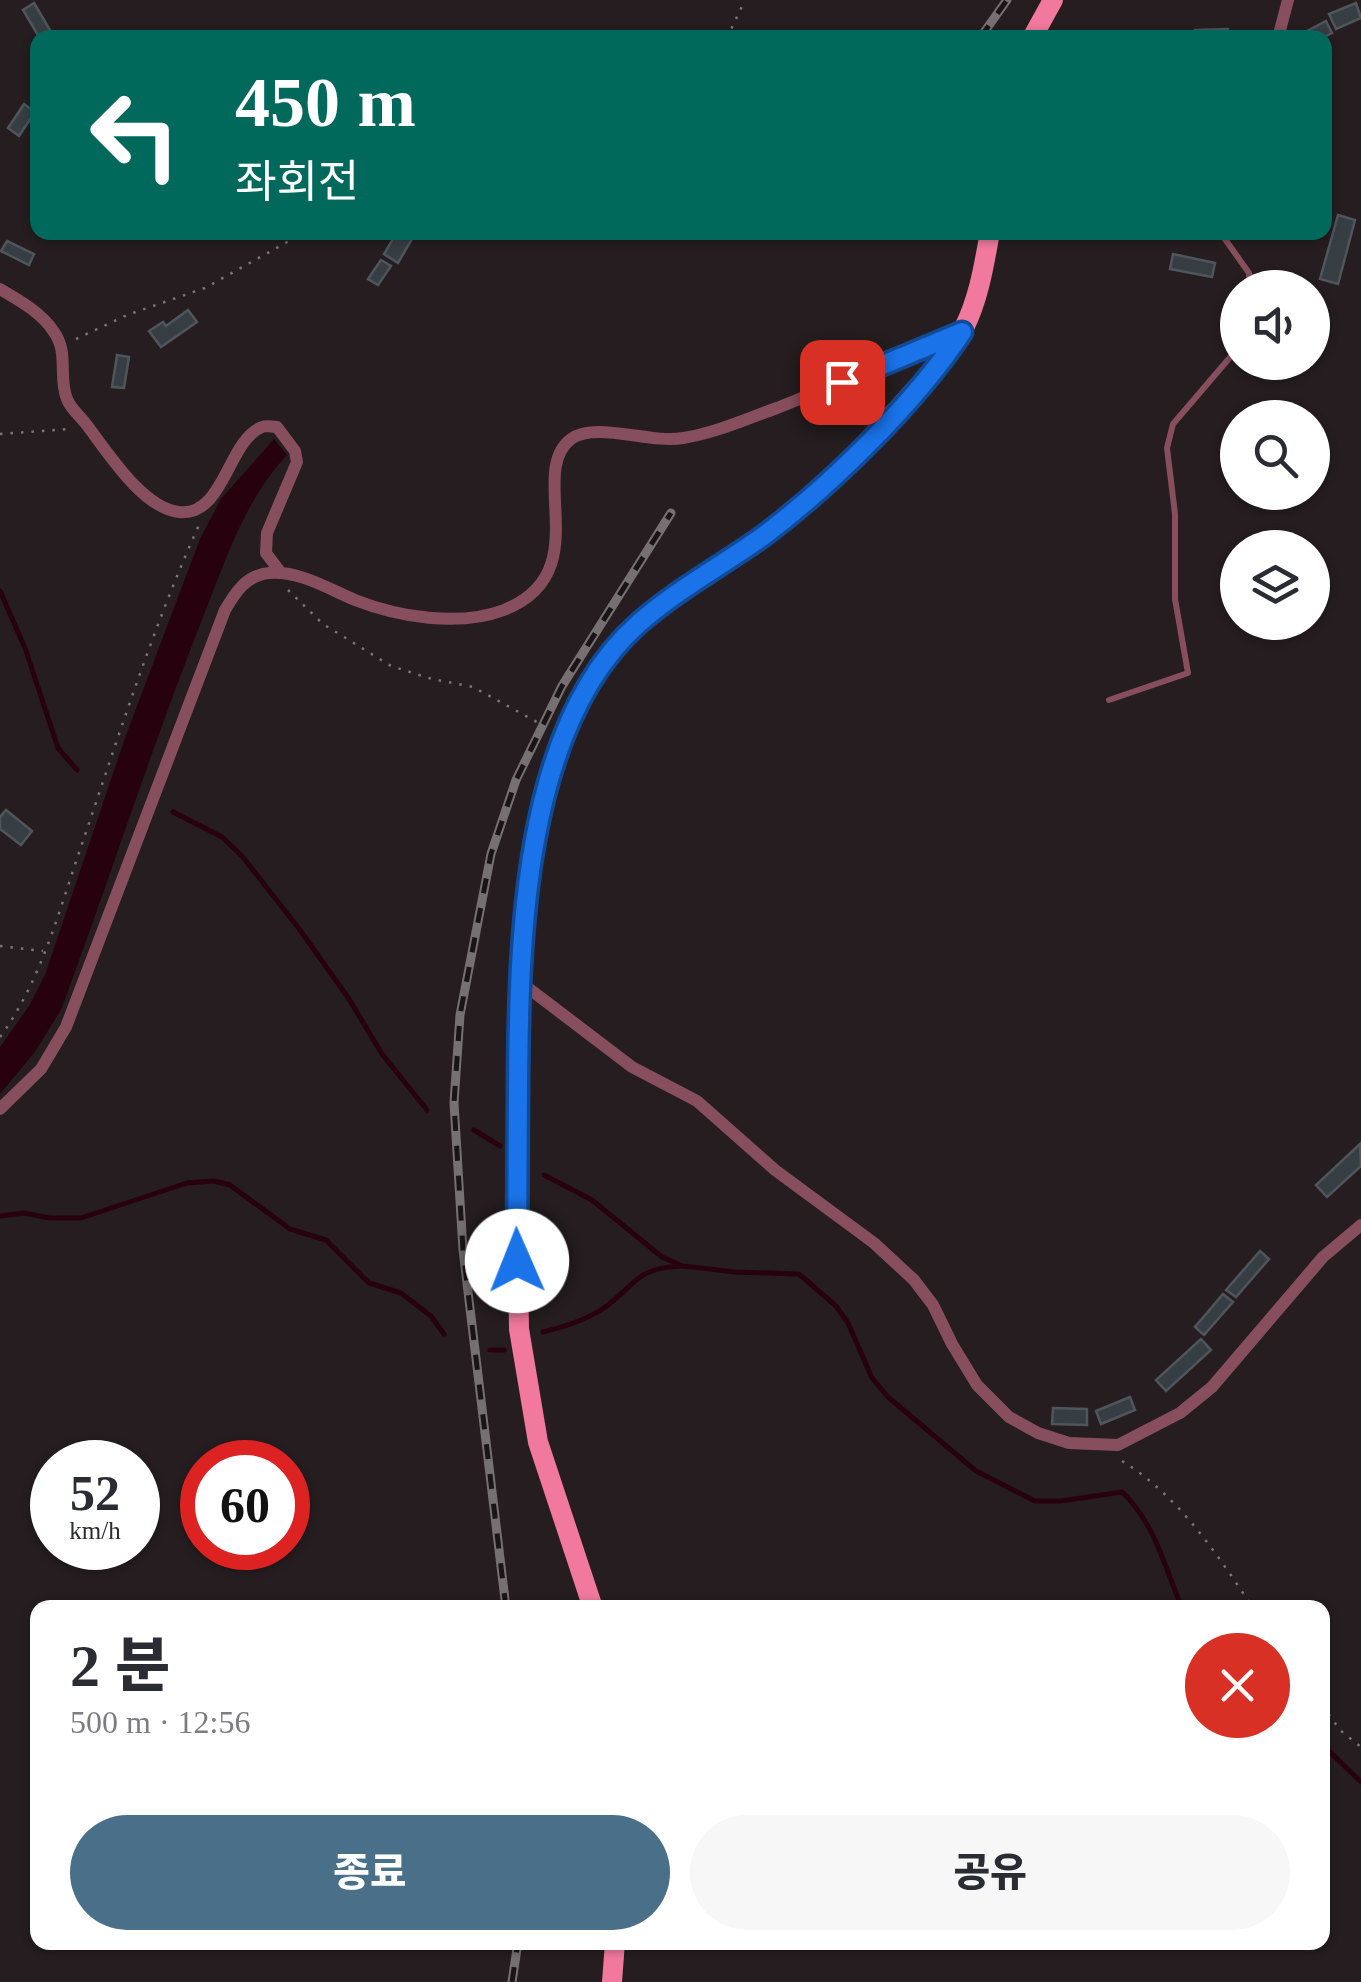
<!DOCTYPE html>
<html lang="ko">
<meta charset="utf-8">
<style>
:root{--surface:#fff;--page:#f7f7f7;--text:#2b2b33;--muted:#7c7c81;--accent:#496f89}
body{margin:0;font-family:"Times New Roman","Noto Sans KR",serif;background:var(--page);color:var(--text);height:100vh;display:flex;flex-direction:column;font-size:38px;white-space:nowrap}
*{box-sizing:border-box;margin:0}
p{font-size:32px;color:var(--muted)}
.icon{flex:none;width:55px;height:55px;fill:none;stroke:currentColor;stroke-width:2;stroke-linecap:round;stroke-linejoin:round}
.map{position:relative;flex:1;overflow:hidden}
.details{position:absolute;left:30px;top:1600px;width:1300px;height:350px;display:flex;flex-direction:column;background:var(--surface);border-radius:20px;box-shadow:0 2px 8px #0004}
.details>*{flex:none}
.guide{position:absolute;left:30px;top:30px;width:1302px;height:210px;border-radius:20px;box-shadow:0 2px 8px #0004;background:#00695c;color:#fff;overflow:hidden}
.fabs{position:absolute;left:1220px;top:270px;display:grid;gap:20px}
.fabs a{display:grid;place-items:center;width:110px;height:110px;border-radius:50%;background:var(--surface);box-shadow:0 2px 8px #0004;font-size:50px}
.speed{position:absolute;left:30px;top:1440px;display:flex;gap:20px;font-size:50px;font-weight:700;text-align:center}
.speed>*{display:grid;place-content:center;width:130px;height:130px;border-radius:50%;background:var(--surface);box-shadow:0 2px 8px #0004;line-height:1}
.speed small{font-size:25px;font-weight:400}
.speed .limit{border:15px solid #d22;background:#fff;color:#111}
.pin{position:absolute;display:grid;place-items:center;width:85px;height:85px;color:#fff;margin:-42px;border-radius:20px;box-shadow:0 5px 15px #0006}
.me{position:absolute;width:110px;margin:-55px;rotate:359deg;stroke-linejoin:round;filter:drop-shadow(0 0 8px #0008)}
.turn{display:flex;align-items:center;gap:35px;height:210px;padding:0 40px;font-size:45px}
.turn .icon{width:130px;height:130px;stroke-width:2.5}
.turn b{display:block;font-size:70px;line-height:85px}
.round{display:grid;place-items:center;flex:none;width:105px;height:105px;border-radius:52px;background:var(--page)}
.summary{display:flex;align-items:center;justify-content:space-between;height:170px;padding:0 40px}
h1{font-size:60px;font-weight:800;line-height:75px}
.button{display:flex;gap:20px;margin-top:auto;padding:20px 40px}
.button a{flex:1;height:115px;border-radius:60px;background:var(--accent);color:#fff;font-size:40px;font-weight:800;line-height:115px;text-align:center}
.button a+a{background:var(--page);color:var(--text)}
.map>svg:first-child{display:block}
.water{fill:#28010f}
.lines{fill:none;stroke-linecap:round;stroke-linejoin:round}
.stream{stroke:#28010f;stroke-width:5}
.building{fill:#373e43;stroke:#4e565b;stroke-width:2.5}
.path{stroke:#7d7678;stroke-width:2.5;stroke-dasharray:2.5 8;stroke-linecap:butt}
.service{stroke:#874e5e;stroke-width:6}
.minor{stroke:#874e5e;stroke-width:12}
.primary{stroke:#f0799d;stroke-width:20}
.rail-casing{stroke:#777072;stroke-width:9}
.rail{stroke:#1b1416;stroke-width:5;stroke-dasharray:15;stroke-linecap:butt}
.route-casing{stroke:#114b97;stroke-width:25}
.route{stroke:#1a73e8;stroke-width:18}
</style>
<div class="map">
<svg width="1361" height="1982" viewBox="0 0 1361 1982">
<rect width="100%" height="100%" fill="#251d1f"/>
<path class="water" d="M 274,439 L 287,455 C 241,504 223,569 198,630 C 149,755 108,884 61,1010 L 34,1053 L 0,1094 L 0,1047 L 29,1006 L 45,975 L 125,738 L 200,539 L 221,499 Z"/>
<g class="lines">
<path class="stream" d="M 0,591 L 25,648 L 58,748 L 77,770
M 173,812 L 222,837 L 242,856 L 300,930 L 349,999 L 382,1054 L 427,1110
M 474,1130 L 500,1146
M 544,1175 L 592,1200 L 662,1257 L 683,1266 L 735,1272 L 799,1274 L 836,1306 L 848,1323 L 872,1378 L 888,1397 L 976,1471 L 1035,1501 L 1061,1501 L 1122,1492 C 1155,1523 1165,1568 1182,1608
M 0,1216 L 24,1213 L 50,1218 L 81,1218 L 187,1183 L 214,1181 L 230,1185 L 290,1229 L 326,1240 L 369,1283 L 401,1293 L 431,1316 L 444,1334
M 543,1332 C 564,1327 586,1320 604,1308 C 638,1283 634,1269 681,1266
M 490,1350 L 504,1350
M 1322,1744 L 1361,1782"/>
</g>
<path class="building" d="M 34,3 L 50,30 L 39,37 L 23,10 Z
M 1356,3 L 1361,18 L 1336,29 L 1329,14 Z
M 1326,21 L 1332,33 L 1322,38 L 1294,38 Z
M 1228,29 L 1229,38 L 1195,38 L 1195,30 Z
M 24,104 L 35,112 L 19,136 L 8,128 Z
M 1338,215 L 1355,220 L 1338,284 L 1320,279 Z
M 397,232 L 416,232 L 398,263 L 384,254 Z
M 7,241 L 34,254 L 29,265 L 1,251 Z
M 1173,254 L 1215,263 L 1212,277 L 1170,269 Z
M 381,260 L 391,266 L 378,285 L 368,279 Z
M 188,310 L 197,322 L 161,347 L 149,331 L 163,322 L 166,326 Z
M 117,355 L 129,357 L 124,388 L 112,387 Z
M 6,810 L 32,831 L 21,845 L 0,829 L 0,817 Z
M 1360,1144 L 1361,1166 L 1327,1197 L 1316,1185 Z
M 1260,1251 L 1269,1259 L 1236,1297 L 1226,1290 Z
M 1223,1294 L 1233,1302 L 1204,1335 L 1195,1327 Z
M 1201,1339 L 1211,1350 L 1166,1391 L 1156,1380 Z
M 1130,1397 L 1135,1410 L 1101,1424 L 1096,1411 Z
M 1053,1408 L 1087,1409 L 1087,1425 L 1052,1424 Z"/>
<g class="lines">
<path class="path" d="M 727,38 L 745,0
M 76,339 L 127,315 L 205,288 L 305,232
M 0,434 L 68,429
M 288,590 L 323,624 L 391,666 L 432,679 L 473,687 L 546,727
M 0,946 L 43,951
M 0,1037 C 42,980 60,907 83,841 C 119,735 153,627 199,525
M 1122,1461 C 1178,1495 1217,1554 1253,1608
M 1322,1706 L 1341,1731 L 1361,1747"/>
<path class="service" d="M 1220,232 L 1249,273 L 1250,288
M 1109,700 L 1188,673 L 1175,599 L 1175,514 L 1167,448 L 1173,424 L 1238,348"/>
<path class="minor" d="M 1278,38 L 1288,0
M 0,289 C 19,300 42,313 54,332 C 69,353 58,377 67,399 C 70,408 80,416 86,424 C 107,451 142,508 179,512 C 224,517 228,440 262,427 C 267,425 272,427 277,427 L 295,451 L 297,462 L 267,533 L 266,553 L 281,573
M 519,981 L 632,1067 L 697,1101 L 775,1170 L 874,1243 L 914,1280 L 933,1305 L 952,1344 L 977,1385 L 1009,1417 L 1038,1433 L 1069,1443 L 1118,1445 L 1180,1413 L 1212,1387 L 1323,1257 L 1361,1225
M 0,1109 L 41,1069 L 66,1027 L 225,610 C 235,593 246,575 269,573 C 298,570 329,589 355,600 C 398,617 459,627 504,610 C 598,573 526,473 571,439 C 596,421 650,444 683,438 C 715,433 746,419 777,408 C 838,384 898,356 960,333"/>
<path class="primary" d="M 1032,38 L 1053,0
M 593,1608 L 538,1442 L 519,1329 L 517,1206 L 522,930 C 530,843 550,743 598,669 C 631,618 690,587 739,553 C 804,507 859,453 912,393 C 930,373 952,352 964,328 C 979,298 984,265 990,232
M 612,1982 L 615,1942"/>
<g class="rail-casing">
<path id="rail" d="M 980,38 L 1007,0
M 506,1608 L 463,1250 L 454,1103 L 460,1015 L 491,854 L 516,780 L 562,686 L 671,513
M 512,1982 L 518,1942"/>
</g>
<use href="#rail" class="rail"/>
</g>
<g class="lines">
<g class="route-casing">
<path id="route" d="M 517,1261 C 517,1203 518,1145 518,1087 C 519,945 522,727 638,624 C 675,591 721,566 762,537 C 830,486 915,403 962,332 L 842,382"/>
</g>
<use href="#route" class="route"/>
</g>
</svg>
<div class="fabs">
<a><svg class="icon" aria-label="sound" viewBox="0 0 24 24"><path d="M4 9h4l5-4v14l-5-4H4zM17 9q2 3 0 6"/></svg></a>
<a><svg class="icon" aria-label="search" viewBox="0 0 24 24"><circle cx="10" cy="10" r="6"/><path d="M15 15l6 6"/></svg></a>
<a><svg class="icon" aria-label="layers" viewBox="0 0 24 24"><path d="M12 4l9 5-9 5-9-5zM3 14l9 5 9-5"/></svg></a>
</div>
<div class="speed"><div>52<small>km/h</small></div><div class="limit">60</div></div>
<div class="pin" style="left:842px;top:382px;background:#d93025"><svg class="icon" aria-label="arrive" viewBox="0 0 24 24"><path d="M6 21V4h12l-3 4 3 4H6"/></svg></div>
<svg class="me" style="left:517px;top:1261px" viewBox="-20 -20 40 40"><circle r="19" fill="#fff"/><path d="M0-13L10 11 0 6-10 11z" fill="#1a73e8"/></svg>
<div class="guide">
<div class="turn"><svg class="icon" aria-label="left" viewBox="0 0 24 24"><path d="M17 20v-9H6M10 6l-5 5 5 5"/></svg><div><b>450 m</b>좌회전</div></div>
</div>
<section class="details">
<div class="summary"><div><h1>2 분</h1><p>500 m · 12:56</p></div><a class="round" style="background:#d93025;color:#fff"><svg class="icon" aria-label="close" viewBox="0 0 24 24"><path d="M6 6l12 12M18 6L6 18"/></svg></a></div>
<div class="button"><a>종료</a><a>공유</a></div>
</section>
</div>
